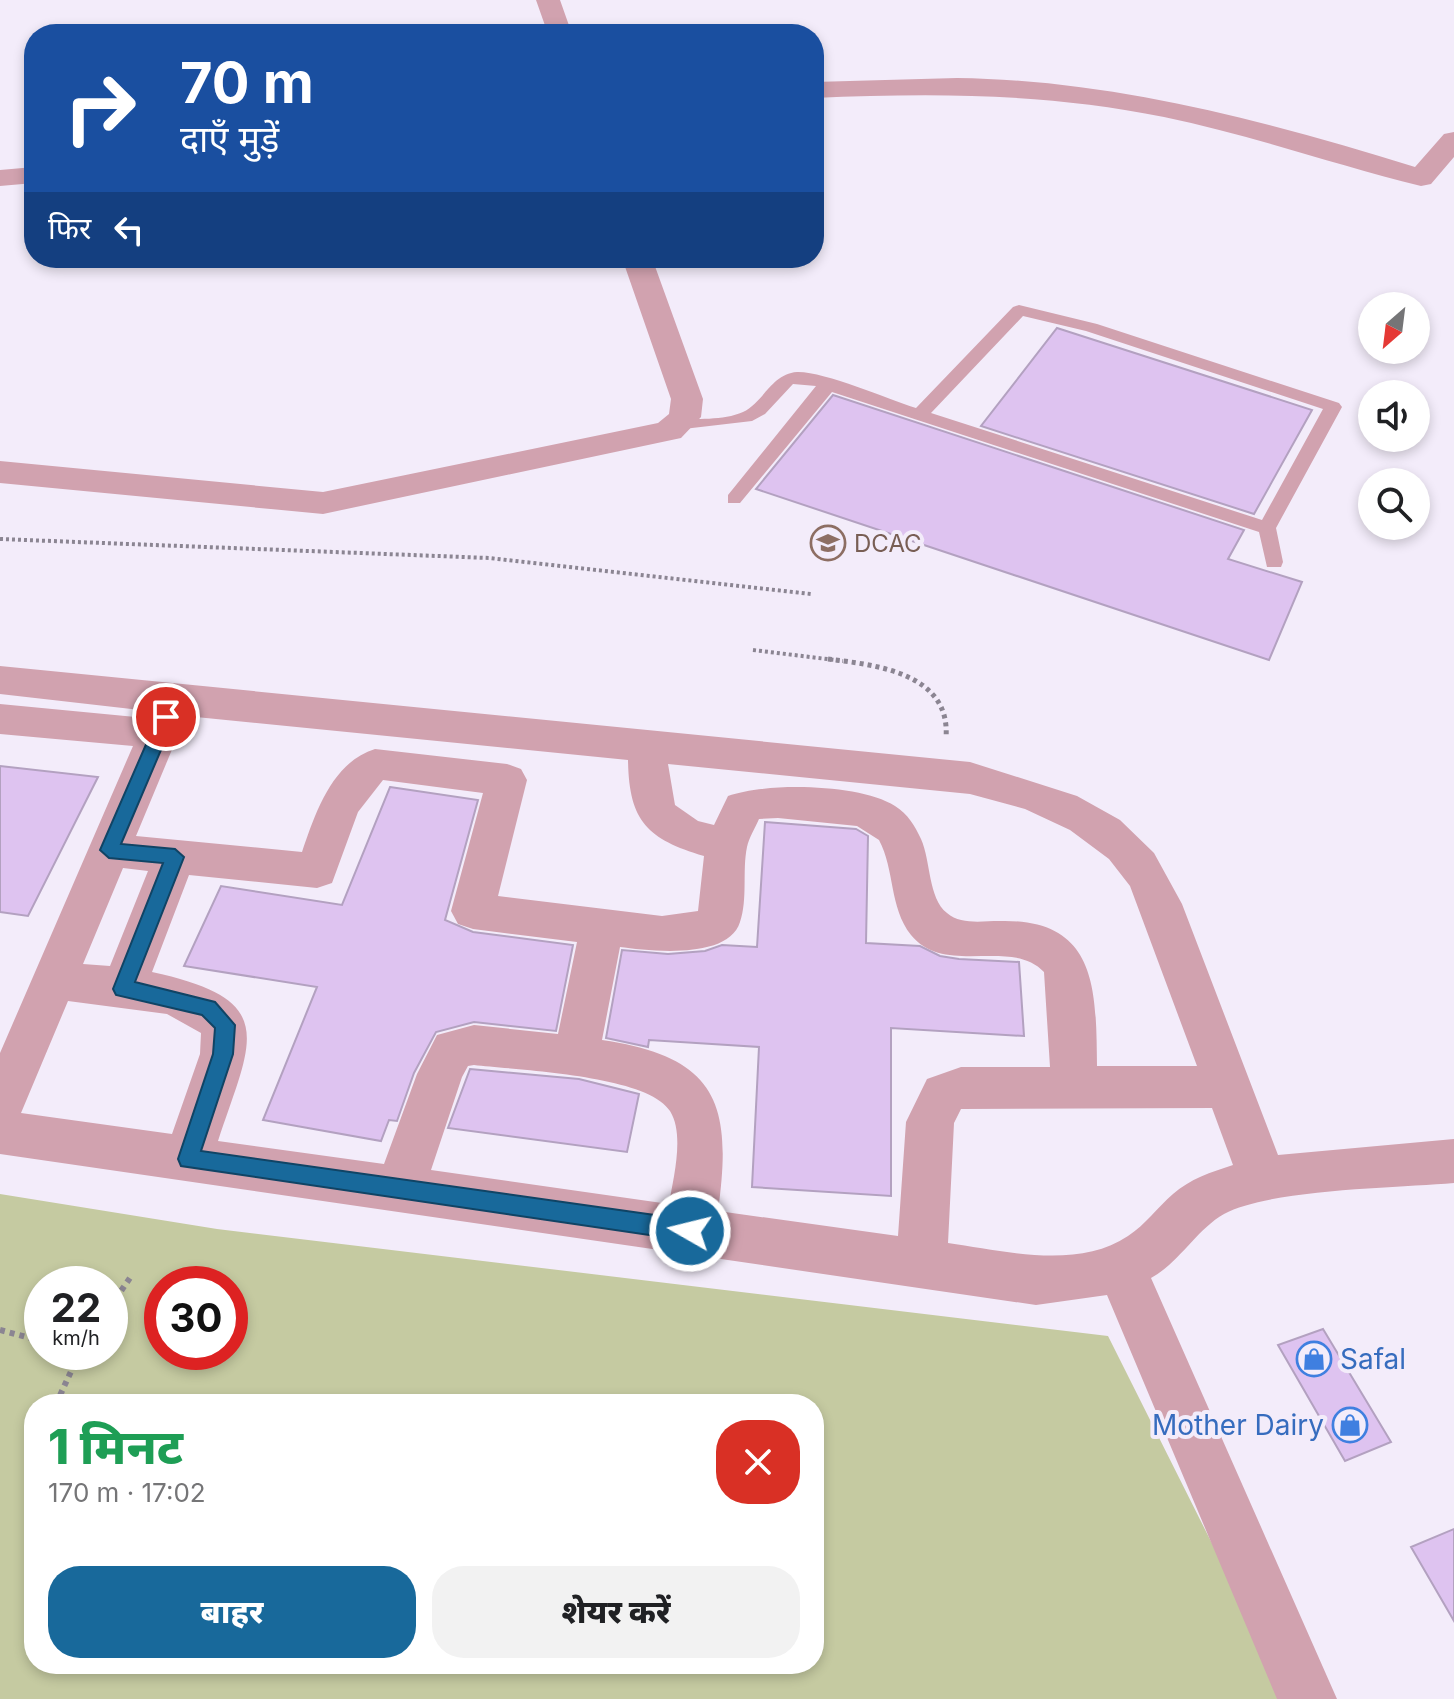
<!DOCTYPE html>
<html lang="hi">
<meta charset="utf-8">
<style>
:root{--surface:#fff;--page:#f2f2f2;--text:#202124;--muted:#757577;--accent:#18699b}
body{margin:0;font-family:Inter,"Noto Sans Devanagari",sans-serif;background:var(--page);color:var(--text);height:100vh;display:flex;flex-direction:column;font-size:30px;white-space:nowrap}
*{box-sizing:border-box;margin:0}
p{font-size:26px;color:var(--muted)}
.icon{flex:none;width:44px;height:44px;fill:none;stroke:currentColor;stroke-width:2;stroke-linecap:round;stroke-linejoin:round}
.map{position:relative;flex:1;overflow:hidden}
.sheet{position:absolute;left:24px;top:1394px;width:800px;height:280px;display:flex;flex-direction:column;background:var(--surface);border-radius:32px;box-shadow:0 4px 12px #0003}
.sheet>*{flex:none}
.top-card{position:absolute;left:24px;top:24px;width:800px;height:244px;border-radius:32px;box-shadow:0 4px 12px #0003;background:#1a4fa0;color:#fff;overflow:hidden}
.needle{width:52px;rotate:208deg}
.fabs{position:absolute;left:1358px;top:292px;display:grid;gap:16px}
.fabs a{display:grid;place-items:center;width:72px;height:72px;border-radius:50%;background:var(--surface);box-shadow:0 4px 12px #0003;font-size:40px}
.speed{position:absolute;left:24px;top:1266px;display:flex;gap:16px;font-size:40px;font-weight:700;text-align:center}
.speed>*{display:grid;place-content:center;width:104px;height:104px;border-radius:50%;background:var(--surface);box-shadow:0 4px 12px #0003;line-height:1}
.speed small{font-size:20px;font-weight:400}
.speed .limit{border:12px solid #d22;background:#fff;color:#111}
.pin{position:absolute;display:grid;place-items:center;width:68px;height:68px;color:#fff;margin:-34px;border:4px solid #fff;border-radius:50%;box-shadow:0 2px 8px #0007}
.me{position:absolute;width:88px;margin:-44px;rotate:278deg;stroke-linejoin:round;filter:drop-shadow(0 0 6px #0008)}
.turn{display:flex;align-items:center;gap:28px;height:168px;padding:0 24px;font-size:36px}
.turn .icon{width:104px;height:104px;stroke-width:2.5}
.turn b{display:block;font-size:56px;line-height:68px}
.then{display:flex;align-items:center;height:76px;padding:0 24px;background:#0003;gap:16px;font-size:30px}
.round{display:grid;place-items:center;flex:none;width:84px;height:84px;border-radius:32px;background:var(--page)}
.overview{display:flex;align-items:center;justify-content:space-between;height:136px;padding:0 24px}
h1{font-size:48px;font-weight:800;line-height:60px;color:#1e9e55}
.action{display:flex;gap:16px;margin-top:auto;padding:16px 24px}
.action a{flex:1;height:92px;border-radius:32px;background:var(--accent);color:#fff;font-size:32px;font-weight:800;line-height:92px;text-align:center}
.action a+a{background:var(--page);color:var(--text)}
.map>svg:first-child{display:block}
.green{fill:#c5caa1;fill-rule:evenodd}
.building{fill:#dec3f0;stroke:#b3a1c0;stroke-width:2}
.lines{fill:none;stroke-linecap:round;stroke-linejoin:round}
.path-far2{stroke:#8b8592;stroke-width:4;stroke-dasharray:3 3;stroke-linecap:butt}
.path-far1{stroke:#8b8592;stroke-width:5;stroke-dasharray:4 4;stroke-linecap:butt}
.path{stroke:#8b8592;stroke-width:6;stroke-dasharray:5 5;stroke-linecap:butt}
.lane{fill:#d1a2af;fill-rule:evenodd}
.street{fill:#d1a2af;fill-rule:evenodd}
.route{fill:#18699b;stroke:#104465;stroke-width:2}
.labels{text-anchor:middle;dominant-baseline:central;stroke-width:8;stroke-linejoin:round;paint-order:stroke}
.education-label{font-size:24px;fill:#785e54;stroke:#f3ecfa;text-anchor:start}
.near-shop-label{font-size:28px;fill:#366cbe;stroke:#f3ecfa;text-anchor:start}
</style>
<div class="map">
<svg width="1454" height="1699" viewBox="0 0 1454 1699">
<rect width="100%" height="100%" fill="#f3ecfa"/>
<path class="green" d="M 0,1194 L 217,1229 L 1108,1336 L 1290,1699 L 0,1699 ZM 42,1284 L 110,1284 L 110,1352 L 42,1352 ZM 162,1284 L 230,1284 L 230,1352 L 162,1352 ZM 34,1404 L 814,1404 L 814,1664 L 34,1664 Z"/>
<path class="building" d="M 1057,328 L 1312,410 L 1254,514 L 981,426 Z
M 833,395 L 1244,530 L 1228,559 L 1302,582 L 1269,660 L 756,489 Z
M 0,766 L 98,777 L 28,916 L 0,912 Z
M 390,787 L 478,800 L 445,920 L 473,932 L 573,945 L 556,1031 L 474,1022 L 436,1032 L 414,1073 L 397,1121 L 389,1120 L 381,1141 L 263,1120 L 317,987 L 184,966 L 221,886 L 342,905 Z
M 765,822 L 856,829 L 868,836 L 866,943 L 920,946 L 940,956 L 959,959 L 1019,962 L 1024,1036 L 891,1028 L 891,1196 L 752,1187 L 759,1047 L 649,1040 L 648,1047 L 606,1038 L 622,950 L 668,954 L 705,951 L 722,945 L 757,947 Z
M 470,1069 L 579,1079 L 639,1094 L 627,1152 L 448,1128 Z
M 1323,1329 L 1391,1442 L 1345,1461 L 1278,1345 Z
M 1454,1529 L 1454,1621 L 1411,1547 Z"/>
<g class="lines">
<path class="path-far2" d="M 0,539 L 489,558 L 811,594
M 753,650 L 843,661"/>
<path class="path-far1" d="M 828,659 C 876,665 951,673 946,738"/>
<path class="path" d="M 110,1307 L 132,1275
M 0,1330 L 42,1341
M 56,1404 L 80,1352"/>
<path class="lane" d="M 1019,305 L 1097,324 L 1339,403 L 1342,407 L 1276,528 L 1283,562 L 1281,567 L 1267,567 L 1259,532 L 832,392 L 740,503 L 728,503 L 728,495 L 816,386 L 793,384 L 765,414 L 752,421 L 675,430 L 666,425 L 675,420 C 696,418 723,421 743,412 C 764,402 771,374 797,372 C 823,371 888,399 916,408 L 1013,307 ZM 1023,316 L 1086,331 L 1323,409 L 1262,520 L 931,413 Z"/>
<path class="street" d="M 536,0 L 560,0 L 572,34 L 548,34 Z
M 957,78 C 1113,80 1267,121 1415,167 L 1444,134 L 1454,132 L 1454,157 L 1431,184 L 1421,186 C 1335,165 1251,135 1164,117 C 1045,93 935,93 814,98 L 814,82 Z
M 34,167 L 34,183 L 0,186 L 0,170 Z
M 622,258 L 652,258 L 703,399 L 701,417 L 681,438 L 323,514 L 0,483 L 0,461 L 323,492 L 658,423 L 669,414 L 671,399 Z
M 0,666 L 970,762 L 1077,796 L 1120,820 L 1154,853 L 1182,904 L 1278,1155 L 1454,1139 L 1454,1183 C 1398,1188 1270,1189 1224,1214 C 1196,1230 1180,1262 1151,1278 L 1337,1699 L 1277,1699 L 1107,1295 L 1036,1305 L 0,1154 L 0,1053 L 133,746 L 0,734 L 0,704 L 146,718 L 149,711 L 0,694 ZM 186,716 L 628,760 C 629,821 647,839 704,856 L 698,911 L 662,916 L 498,896 L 527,780 L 521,769 L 507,764 L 375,749 C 332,762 315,814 302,852 L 136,836 ZM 668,764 L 970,794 L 1025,809 L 1070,830 L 1109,859 L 1130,886 L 1197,1066 L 1097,1066 C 1096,990 1098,918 999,921 C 982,921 961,925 947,913 C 928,898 931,861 921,839 C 915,826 908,814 895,806 C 860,784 767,782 728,796 L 714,825 L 698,821 L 675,805 ZM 383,780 L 483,793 L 451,911 L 458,924 L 473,929 L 577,942 L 558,1034 L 474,1025 L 437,1035 L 417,1074 L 384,1164 L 218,1141 C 251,1040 282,1000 152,972 L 189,875 L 317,888 L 332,883 L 358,812 ZM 778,818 L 857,826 L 879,840 C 895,870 889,907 911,935 C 945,977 1011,937 1044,972 L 1050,1067 L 961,1067 L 927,1079 L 906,1122 L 898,1236 L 718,1211 C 733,1103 717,1057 602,1040 L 620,947 C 650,951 728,960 740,922 C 748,899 742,871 747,847 C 749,838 755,828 759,819 ZM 123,868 L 148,871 L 110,966 L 83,964 ZM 68,1001 L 167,1014 L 201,1033 L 200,1054 L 172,1134 L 21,1113 ZM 474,1065 C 517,1070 648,1075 670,1111 C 685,1135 673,1179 669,1204 L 431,1170 L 462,1077 L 468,1066 ZM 1212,1108 L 1233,1165 C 1211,1172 1190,1179 1173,1194 C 1158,1207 1145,1225 1128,1236 C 1078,1270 1004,1251 948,1243 L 954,1123 L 961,1109 Z"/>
</g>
<path class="route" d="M 166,711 L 175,717 L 121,844 L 175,849 L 184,857 L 135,982 L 215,1002 L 235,1025 L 233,1054 L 201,1151 L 690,1220 L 697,1223 L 700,1231 L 697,1238 L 690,1241 L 181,1166 L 178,1159 L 213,1054 L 215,1028 L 202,1015 L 116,995 L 113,989 L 163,863 L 109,858 L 100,850 L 158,717 Z"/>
<defs>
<g id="university-ring" transform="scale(1.8)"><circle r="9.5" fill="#f3ecfa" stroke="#8d6e63" stroke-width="1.5"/><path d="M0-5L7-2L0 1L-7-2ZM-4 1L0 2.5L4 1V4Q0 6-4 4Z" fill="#8d6e63"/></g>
<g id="shop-ring" transform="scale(1.8)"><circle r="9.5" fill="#f3ecfa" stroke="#3f7fe0" stroke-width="1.5"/><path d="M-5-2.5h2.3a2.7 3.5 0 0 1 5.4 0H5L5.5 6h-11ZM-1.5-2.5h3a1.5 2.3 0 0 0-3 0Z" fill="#3f7fe0"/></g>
</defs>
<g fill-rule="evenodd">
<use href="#university-ring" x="828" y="543"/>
<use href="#shop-ring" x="1314" y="1359"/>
<use href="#shop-ring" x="1350" y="1425"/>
</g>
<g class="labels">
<g class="education-label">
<text x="854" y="543">DCAC</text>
</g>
<g class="near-shop-label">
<text x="1340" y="1359">Safal</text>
<text x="1324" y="1425" text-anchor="end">Mother Dairy</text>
</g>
</g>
</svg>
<div class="fabs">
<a><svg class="needle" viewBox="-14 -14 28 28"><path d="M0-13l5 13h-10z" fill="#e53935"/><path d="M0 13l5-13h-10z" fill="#757577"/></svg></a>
<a><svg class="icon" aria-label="sound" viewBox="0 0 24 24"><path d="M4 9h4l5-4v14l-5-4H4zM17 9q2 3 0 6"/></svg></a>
<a><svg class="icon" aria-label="search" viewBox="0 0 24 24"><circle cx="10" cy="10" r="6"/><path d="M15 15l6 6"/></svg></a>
</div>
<div class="speed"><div>22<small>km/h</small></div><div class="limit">30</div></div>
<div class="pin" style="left:166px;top:717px;background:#d93025"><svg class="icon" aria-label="arrive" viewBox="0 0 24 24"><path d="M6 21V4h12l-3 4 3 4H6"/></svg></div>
<svg class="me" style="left:690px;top:1231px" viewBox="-20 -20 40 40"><circle r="17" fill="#18699b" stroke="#fff" stroke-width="3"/><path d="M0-11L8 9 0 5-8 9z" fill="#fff"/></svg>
<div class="top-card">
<div class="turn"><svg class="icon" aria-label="right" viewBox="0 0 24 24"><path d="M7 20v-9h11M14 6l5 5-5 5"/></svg><div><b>70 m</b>दाएँ मुड़ें</div></div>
<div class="then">फिर<svg class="icon" aria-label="left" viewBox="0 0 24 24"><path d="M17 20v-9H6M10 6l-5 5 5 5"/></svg></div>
</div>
<section class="sheet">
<div class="overview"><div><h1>1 मिनट</h1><p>170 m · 17:02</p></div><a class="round" style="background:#d93025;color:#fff"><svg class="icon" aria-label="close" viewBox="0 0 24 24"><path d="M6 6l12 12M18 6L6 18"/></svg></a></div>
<div class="action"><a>बाहर</a><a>शेयर करें</a></div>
</section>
</div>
